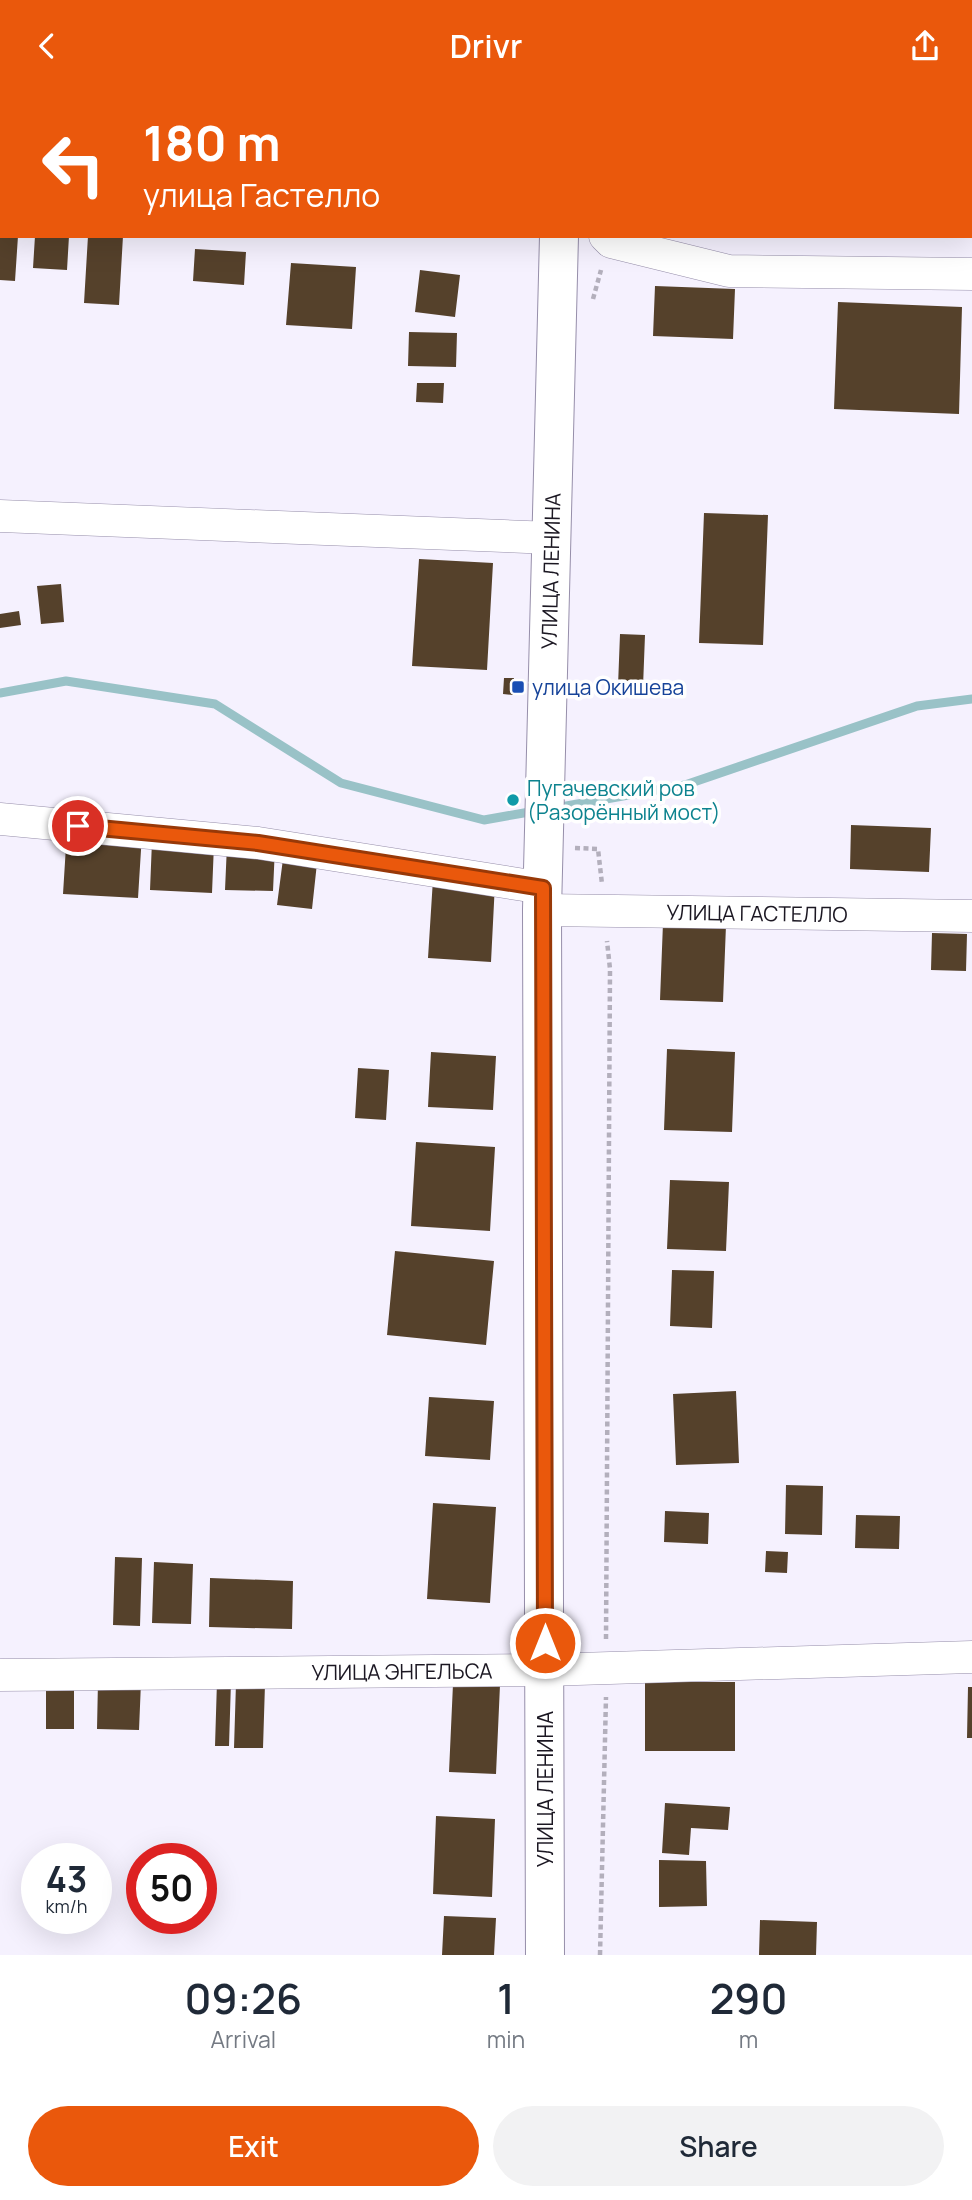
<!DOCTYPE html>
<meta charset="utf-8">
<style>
:root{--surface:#fff;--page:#f2f2f3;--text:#1f2937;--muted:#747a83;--accent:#ea580c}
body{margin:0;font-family:Manrope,sans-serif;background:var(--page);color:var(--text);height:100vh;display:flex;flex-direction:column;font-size:26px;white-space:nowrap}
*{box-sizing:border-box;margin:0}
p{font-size:23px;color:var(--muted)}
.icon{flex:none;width:38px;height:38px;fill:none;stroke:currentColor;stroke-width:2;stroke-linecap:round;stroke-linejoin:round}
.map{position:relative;height:1864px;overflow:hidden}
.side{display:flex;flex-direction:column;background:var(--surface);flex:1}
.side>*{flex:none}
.hud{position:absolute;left:0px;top:0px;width:973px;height:147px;box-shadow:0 7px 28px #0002;background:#ea580c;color:#fff;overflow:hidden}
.speed{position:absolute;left:21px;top:1752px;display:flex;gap:14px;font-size:35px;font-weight:700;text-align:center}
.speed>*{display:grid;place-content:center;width:91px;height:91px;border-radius:50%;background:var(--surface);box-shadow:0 7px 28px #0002;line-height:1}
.speed small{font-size:18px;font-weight:400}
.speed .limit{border:10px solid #d22;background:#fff;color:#111}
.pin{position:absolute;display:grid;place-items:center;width:60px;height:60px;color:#fff;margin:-30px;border:4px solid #fff;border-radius:50%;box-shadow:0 2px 7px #0007}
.me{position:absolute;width:77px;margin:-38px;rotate:0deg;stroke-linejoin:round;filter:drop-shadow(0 0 5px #0008)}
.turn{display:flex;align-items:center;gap:24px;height:147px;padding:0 28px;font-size:32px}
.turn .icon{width:91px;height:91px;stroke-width:2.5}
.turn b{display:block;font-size:49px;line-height:60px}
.eta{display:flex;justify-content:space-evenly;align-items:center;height:119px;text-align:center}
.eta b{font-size:42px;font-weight:600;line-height:49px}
.action{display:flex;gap:14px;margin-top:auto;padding:14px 28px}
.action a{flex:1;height:80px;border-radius:42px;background:var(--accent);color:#fff;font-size:28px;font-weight:600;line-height:80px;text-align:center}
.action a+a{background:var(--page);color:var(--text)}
header{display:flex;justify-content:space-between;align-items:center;height:91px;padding:0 28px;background:var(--accent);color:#fff;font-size:32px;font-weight:600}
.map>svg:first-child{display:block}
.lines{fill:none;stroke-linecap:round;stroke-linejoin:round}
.stream{stroke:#99c2c7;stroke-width:9}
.building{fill:#55412b}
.minor-casing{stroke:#968eaa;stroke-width:33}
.secondary-casing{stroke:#968eaa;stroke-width:40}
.path{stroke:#b3afbc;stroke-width:4.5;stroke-dasharray:5 3.5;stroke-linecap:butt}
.minor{stroke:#fff;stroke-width:32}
.secondary{stroke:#fff;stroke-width:38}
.route-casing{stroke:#983908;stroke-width:18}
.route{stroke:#ea580c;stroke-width:12}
.transit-dot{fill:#1a4fb4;stroke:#fff;stroke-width:2.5}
.culture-dot{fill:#0f9aa8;stroke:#fff;stroke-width:2.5}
.labels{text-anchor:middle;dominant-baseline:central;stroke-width:7;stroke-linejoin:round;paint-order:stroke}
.street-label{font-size:21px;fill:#1b1722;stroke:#fff}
.transit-label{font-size:21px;fill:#164399;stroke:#fff;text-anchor:start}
.culture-label{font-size:21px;fill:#0d838f;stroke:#fff;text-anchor:start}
</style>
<header><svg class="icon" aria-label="back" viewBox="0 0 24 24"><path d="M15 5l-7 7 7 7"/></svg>Drivr<svg class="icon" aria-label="share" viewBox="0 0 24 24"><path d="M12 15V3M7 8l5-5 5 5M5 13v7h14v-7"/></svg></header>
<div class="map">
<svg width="972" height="1864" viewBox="0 0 972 1864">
<rect width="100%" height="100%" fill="#f5f1fe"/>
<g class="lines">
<path class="stream" d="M 0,602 L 66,590 L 215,613 L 341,692 L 484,729 L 535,720
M 555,717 L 685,694 L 917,615 L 972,608"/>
</g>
<path class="building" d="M 0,145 L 18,145 L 15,190 L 0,189 Z
M 35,145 L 69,145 L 67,179 L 33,177 Z
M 88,145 L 123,145 L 119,214 L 84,212 Z
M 195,158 L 246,161 L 244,194 L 193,190 Z
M 291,172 L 356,176 L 352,238 L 286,234 Z
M 420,179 L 460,184 L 455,226 L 415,221 Z
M 655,195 L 735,198 L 733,248 L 653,245 Z
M 838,211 L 962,216 L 959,323 L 834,318 Z
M 409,241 L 457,242 L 456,276 L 408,275 Z
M 417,292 L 444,292 L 443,312 L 416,311 Z
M 704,422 L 768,424 L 763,554 L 699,552 Z
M 419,468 L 493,472 L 487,579 L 412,575 Z
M 61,493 L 64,531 L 41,533 L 37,495 Z
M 19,520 L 21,534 L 0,537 L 0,523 Z
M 620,543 L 645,544 L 643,596 L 618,595 Z
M 504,587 L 514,587 L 513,604 L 503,603 Z
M 851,734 L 931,737 L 929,781 L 850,778 Z
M 67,739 L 142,743 L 138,807 L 63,803 Z
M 152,750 L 214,753 L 212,802 L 150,799 Z
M 227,754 L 275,756 L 273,800 L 225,799 Z
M 283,768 L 317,772 L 312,818 L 277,814 Z
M 433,788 L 495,792 L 491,871 L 428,867 Z
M 663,832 L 726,834 L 723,911 L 660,909 Z
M 932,842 L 967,843 L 966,880 L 931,879 Z
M 667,958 L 735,961 L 732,1041 L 664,1039 Z
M 431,961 L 496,965 L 493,1019 L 428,1016 Z
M 358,977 L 389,979 L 386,1029 L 355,1027 Z
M 416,1051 L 495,1056 L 490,1140 L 411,1135 Z
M 670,1089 L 729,1091 L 726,1160 L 667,1158 Z
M 395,1160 L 494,1170 L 486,1254 L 387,1244 Z
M 672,1179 L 714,1180 L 712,1237 L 670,1235 Z
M 736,1300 L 739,1372 L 676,1374 L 673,1303 Z
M 429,1306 L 494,1310 L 490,1369 L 425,1365 Z
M 786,1394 L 823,1395 L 822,1444 L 785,1443 Z
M 433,1412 L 496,1416 L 490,1512 L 427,1508 Z
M 665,1420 L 709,1422 L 708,1453 L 664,1451 Z
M 856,1424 L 900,1425 L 899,1458 L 855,1457 Z
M 766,1460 L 788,1461 L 787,1482 L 765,1481 Z
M 115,1466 L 142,1467 L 140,1535 L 113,1534 Z
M 154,1471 L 193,1473 L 191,1533 L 152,1532 Z
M 210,1487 L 293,1490 L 292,1538 L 209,1536 Z
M 98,1590 L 141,1591 L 139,1639 L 97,1638 Z
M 217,1590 L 231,1590 L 229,1655 L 215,1655 Z
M 645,1591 L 735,1591 L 735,1660 L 645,1660 Z
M 236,1592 L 265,1593 L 263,1657 L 234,1657 Z
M 453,1593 L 500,1594 L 496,1683 L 449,1681 Z
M 968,1596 L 972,1596 L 972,1647 L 967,1647 Z
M 46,1598 L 74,1598 L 74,1638 L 46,1638 Z
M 665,1712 L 730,1716 L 728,1739 L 691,1737 L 689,1764 L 662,1762 Z
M 436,1725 L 495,1728 L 492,1806 L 433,1803 Z
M 659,1769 L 706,1770 L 707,1815 L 659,1816 Z
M 444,1825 L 496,1827 L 494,1864 L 442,1864 Z
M 760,1829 L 817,1831 L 816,1864 L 759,1864 Z"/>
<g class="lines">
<g class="minor-casing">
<g id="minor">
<path d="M 0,66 L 2,66"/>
<path d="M 605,145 L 611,151 L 729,180 L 972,183"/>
<path d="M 0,425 L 552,447"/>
<path d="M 0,728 L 258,752 L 543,797"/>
<path id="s1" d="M 542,819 L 972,825"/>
<path id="s2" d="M 0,1584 L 545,1579 L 972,1566"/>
</g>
</g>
<g class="secondary-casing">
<g id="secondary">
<path d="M 565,2 L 565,0"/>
<path id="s3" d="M 545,1864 L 542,819 L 559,145"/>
</g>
</g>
<path class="path" d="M 615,0 L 615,2
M 684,0 L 684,2
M 593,208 L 601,179
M 575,757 L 598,758 L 602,793
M 606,1548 L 610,878 L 607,850
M 600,1864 L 606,1606"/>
<use href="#minor" class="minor"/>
<use href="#secondary" class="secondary"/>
</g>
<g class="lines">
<g class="route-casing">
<path id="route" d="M 78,735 L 258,752 L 543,797 L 545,1552"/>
</g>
<use href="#route" class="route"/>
</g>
<rect class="transit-dot" x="511" y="589" width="14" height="14" rx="3.5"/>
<circle class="culture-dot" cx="513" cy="709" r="7"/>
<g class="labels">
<g class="street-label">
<text stroke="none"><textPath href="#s3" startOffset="1384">УЛИЦА ЛЕНИНА</textPath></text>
<text stroke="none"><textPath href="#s1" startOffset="215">УЛИЦА ГАСТЕЛЛО</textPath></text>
<text stroke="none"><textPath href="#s2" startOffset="402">УЛИЦА ЭНГЕЛЬСА</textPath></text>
<text transform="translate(545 1698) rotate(-90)">УЛИЦА ЛЕНИНА</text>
</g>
<g class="transit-label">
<text x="532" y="596">улица Окишева</text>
</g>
<g class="culture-label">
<text x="527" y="697">Пугачевский ров<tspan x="527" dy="24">(Разорённый мост)</tspan></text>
</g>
</g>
</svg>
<div class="speed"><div>43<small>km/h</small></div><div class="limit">50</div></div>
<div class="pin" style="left:78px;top:735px;background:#d93025"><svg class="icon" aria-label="arrive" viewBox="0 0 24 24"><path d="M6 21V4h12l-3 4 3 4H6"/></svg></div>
<svg class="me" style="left:545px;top:1552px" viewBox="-20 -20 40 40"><circle r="17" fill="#ea580c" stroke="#fff" stroke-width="3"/><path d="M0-11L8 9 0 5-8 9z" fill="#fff"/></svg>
<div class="hud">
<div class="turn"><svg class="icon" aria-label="left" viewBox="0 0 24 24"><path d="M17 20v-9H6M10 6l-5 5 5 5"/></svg><div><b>180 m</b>улица Гастелло</div></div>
</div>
</div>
<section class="side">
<div class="eta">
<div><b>09:26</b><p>Arrival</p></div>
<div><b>1</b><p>min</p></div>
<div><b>290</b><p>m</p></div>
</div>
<div class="action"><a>Exit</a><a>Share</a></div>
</section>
